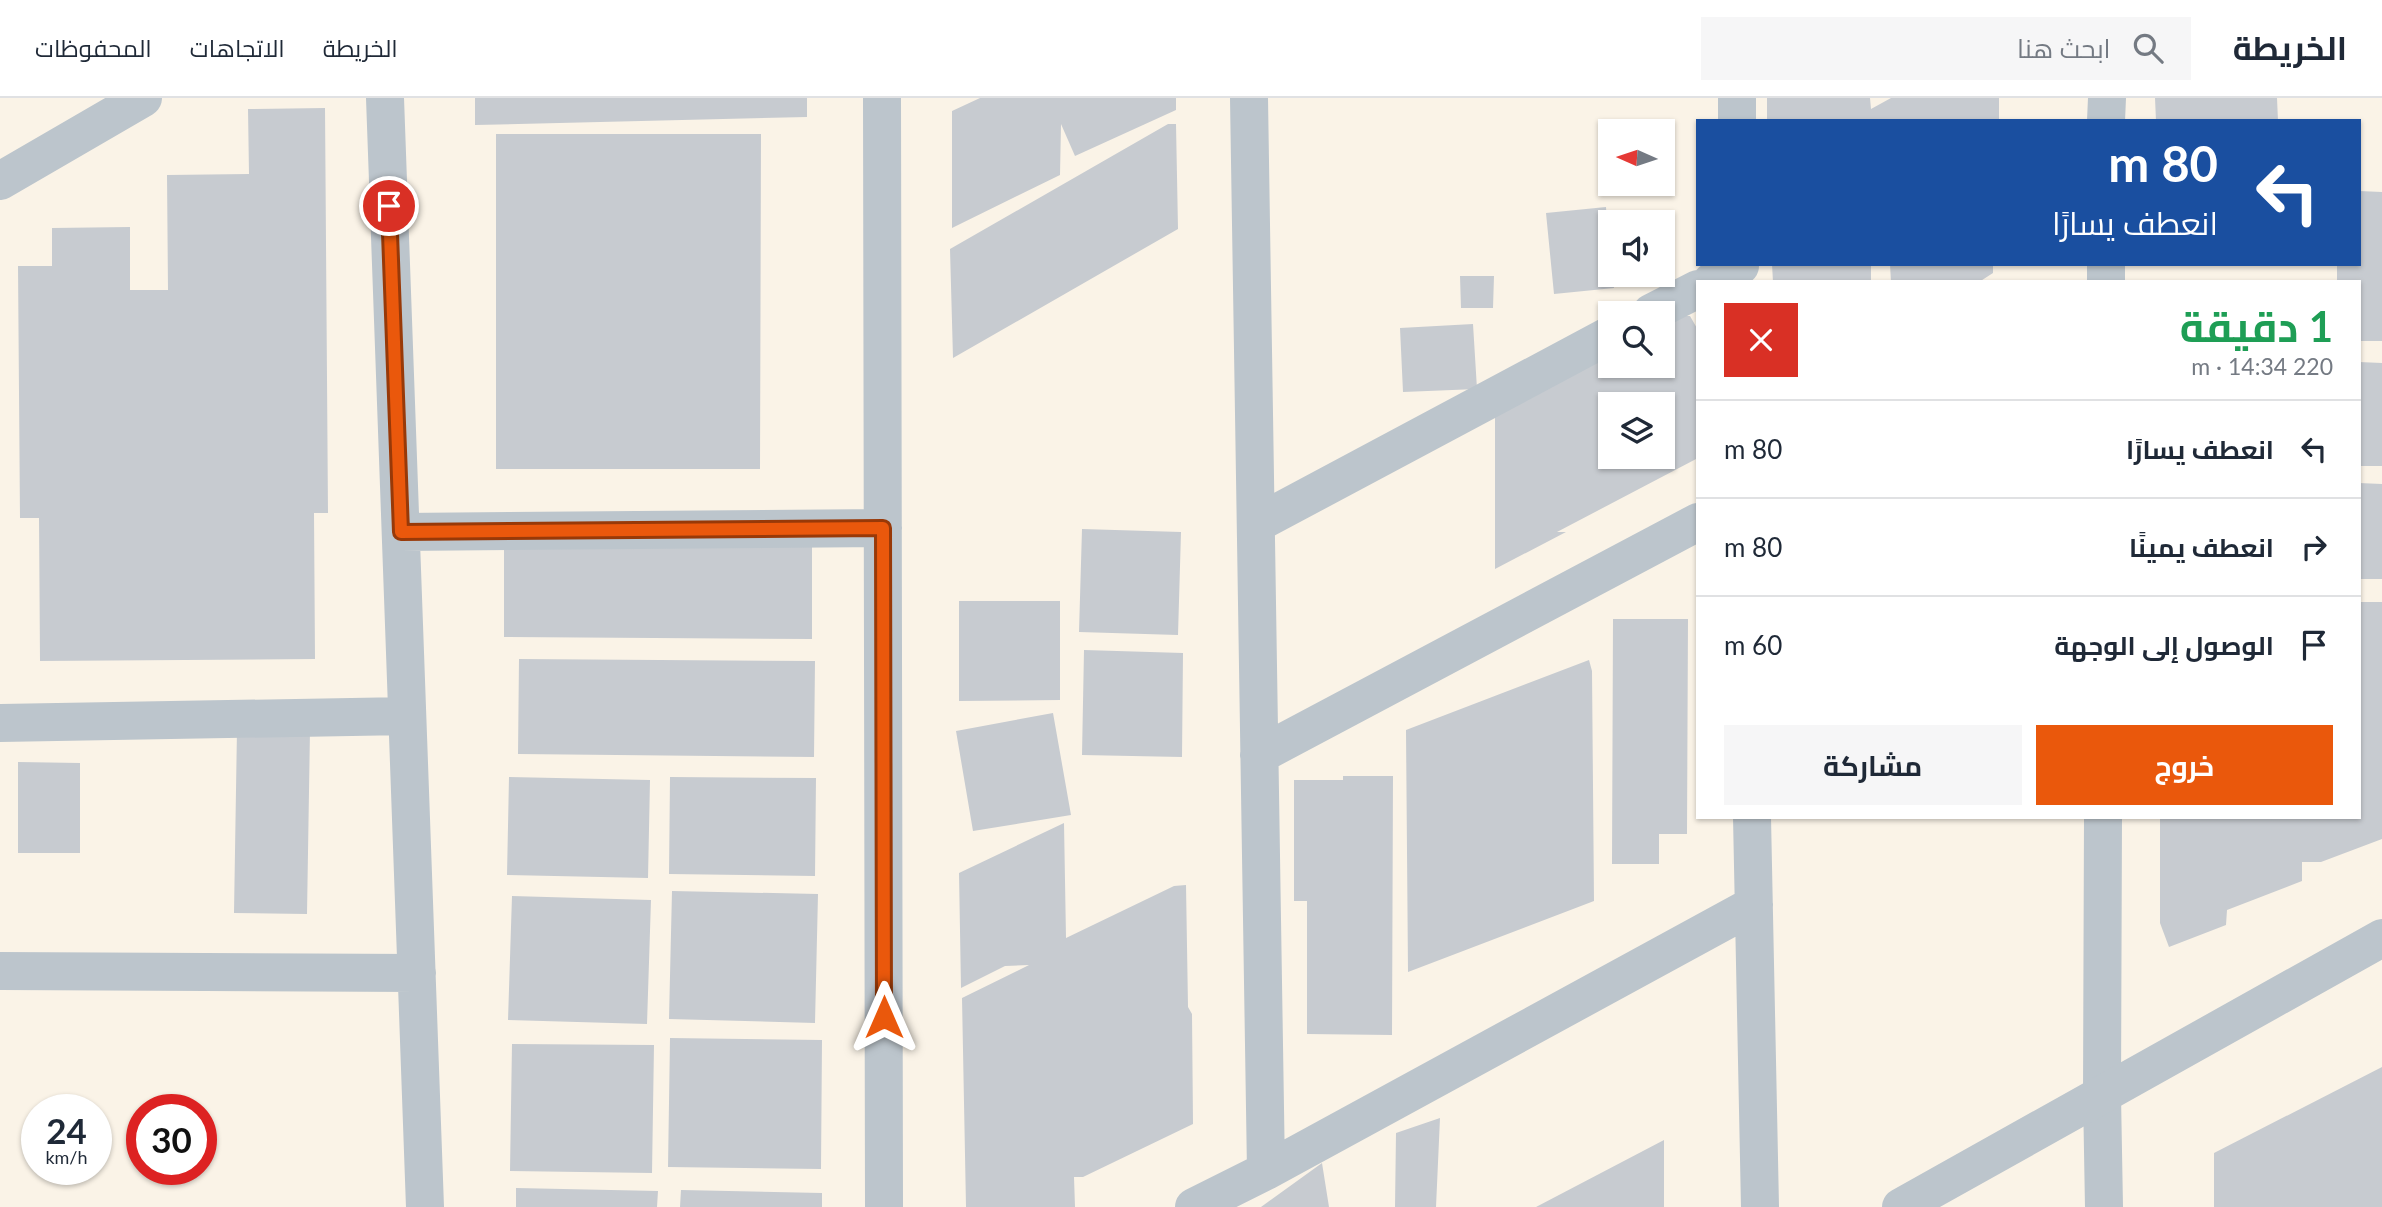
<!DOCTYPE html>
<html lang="ar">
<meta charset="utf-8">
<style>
:root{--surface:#fff;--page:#f6f6f7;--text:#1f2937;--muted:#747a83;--line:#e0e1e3;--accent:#ea580c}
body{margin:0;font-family:Lato,Cairo,sans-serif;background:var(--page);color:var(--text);direction:rtl;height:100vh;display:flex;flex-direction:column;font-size:26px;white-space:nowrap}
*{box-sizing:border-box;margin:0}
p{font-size:23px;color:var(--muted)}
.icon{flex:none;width:38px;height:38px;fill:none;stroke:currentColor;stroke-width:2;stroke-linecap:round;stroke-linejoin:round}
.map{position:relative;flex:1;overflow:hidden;direction:ltr}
.details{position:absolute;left:1696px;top:182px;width:665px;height:539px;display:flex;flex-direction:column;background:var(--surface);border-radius:0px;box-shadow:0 2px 5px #0004;direction:rtl}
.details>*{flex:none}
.top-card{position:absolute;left:1696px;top:21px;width:665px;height:147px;border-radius:0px;box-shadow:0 2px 5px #0004;direction:rtl;background:#1a4fa0;color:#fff;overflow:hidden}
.needle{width:46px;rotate:273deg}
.fabs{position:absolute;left:1598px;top:21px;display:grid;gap:14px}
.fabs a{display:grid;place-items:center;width:77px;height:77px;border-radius:0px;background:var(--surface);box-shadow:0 2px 5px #0004;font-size:35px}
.speed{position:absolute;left:21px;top:996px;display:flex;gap:14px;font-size:35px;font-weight:700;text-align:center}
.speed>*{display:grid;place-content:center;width:91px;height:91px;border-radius:50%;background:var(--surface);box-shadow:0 2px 5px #0004;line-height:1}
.speed small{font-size:18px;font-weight:400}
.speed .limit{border:10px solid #d22;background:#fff;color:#111}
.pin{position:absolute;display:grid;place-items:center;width:60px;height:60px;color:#fff;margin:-30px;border:4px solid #fff;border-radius:50%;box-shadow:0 2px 7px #0007}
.me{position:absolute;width:77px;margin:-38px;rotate:0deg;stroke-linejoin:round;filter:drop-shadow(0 0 5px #0008)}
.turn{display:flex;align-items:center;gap:24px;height:147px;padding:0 28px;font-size:32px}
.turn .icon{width:91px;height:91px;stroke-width:2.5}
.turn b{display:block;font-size:49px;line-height:60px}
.round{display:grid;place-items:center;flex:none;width:74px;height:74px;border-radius:0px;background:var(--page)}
.headline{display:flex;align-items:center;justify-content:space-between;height:119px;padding:0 28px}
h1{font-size:42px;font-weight:700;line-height:52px;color:#1e9e55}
.action{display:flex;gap:14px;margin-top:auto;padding:14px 28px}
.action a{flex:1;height:80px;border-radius:0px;background:var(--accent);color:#fff;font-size:28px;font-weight:700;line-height:80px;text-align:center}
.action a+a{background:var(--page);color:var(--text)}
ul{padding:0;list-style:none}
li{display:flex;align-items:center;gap:21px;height:98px;padding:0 28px;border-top:2px solid var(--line)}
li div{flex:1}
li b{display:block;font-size:26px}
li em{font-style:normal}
header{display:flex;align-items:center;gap:42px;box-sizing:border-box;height:98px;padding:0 35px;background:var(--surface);border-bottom:2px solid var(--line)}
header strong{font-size:33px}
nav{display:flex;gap:38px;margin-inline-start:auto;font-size:24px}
.search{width:490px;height:63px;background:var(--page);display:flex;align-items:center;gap:18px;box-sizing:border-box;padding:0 24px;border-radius:0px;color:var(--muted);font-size:26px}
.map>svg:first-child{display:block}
.commercial{fill:#faf3e7;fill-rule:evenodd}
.building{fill:#c7cbd0;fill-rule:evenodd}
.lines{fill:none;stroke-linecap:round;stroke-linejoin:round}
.minor{stroke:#bcc5cc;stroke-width:38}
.tertiary{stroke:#bcc5cc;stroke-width:38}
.route-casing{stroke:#983908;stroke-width:18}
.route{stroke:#ea580c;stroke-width:12}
</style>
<header>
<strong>الخريطة</strong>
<div class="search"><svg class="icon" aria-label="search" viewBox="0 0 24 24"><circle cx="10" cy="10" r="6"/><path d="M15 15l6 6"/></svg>ابحث هنا</div>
<nav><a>الخريطة</a><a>الاتجاهات</a><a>المحفوظات</a></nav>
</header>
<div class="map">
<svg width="2382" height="1109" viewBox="0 0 2382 1109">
<rect width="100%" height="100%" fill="#f0eded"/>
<path class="commercial" d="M 0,0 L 2382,0 L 2382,1109 L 0,1109 ZM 1698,23 L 2359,23 L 2359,166 L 1698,166 ZM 1610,33 L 1662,33 L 1662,86 L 1610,86 ZM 1610,124 L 1662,124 L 1662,177 L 1610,177 ZM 1698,184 L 2359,184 L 2359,719 L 1698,719 ZM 1610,215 L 1662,215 L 1662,268 L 1610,268 ZM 1610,306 L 1662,306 L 1662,359 L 1610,359 ZM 37,1012 L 96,1012 L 96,1071 L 37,1071 ZM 142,1012 L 201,1012 L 201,1071 L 142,1071 Z"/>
<path class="building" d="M 475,0 L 807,0 L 807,19 L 475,27 Z
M 980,0 L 1176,0 L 1176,12 L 1075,58 L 1061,26 L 1060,77 L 952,130 L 952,13 Z
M 1767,0 L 1870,0 L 1871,11 L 1891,0 L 1999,0 L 1999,23 L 1767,23 Z
M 2155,0 L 2277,0 L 2278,23 L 2156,23 Z
M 325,10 L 328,415 L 314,415 L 315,561 L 40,563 L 39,420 L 20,420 L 18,168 L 52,168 L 52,130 L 130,129 L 130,192 L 168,192 L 167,77 L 249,76 L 248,11 Z
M 1168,26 L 1176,26 L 1178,131 L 953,260 L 950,151 Z
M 496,36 L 761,36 L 760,371 L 496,371 Z
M 2359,93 L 2382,94 L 2382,243 L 2359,243 L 2359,184 L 2337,184 L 2337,166 L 2359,166 Z
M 1606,109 L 1610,177 L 1613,177 L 1614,190 L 1554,196 L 1546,115 Z
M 1772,166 L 1871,166 L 1871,184 L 1773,184 Z
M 1890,166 L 1993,166 L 1993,175 L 1979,184 L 1891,184 Z
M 1460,178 L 1494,178 L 1493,210 L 1461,210 Z
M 1684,218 L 1690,218 L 1698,232 L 1698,360 L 1557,434 L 1566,434 L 1495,471 L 1495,315 L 1610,257 L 1610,268 L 1662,268 L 1662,229 ZM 1610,306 L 1662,306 L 1662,359 L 1610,359 Z
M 1473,226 L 1477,291 L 1403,294 L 1400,230 Z
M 2359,264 L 2382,265 L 2382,368 L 2359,368 Z
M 2359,385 L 2382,386 L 2382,481 L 2359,481 Z
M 1082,431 L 1181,434 L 1178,537 L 1079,534 Z
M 504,441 L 812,442 L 812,541 L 504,539 Z
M 959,503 L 1060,503 L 1060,602 L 959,603 Z
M 2359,504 L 2382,504 L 2382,741 L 2321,764 L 2302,764 L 2302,783 L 2227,812 L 2226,827 L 2169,849 L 2160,825 L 2160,719 L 2359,719 Z
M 1613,521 L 1688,521 L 1687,736 L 1659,736 L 1659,766 L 1612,766 Z
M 1084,552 L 1183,555 L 1182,659 L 1082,657 Z
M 519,561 L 815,563 L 814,659 L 518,656 Z
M 1589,562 L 1592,573 L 1594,803 L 1408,874 L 1406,632 Z
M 1053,615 L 1071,717 L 973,733 L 956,633 Z
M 237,631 L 310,632 L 307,816 L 234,815 Z
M 18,664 L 80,665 L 80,755 L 18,755 Z
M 1343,678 L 1393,678 L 1392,937 L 1307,936 L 1307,803 L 1294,803 L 1294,682 L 1343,682 Z
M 509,679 L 650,682 L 648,780 L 507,777 Z
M 670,679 L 816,680 L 815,778 L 669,776 Z
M 1064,725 L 1066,840 L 1174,788 L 1186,787 L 1188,909 L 1192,916 L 1193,1026 L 1083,1079 L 1074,1079 L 1075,1109 L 966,1109 L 962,900 L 1029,867 L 1005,868 L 961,890 L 959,775 Z
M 672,793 L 818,796 L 815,925 L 669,921 Z
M 512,798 L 651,802 L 647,926 L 508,922 Z
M 670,940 L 822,942 L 821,1071 L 668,1069 Z
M 512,946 L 654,947 L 652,1075 L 510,1073 Z
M 2382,969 L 2382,1109 L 2214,1109 L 2214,1055 Z
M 1440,1020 L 1436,1109 L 1395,1109 L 1396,1035 Z
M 1664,1042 L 1664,1109 L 1536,1109 Z
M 1322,1065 L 1329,1109 L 1261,1109 Z
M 516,1090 L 658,1093 L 657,1109 L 516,1109 Z
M 681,1092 L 822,1095 L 822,1109 L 680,1109 Z"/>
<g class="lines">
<path class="minor" d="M 385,0 L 425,1109
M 882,0 L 884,1109
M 1249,0 L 1266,1073
M 1737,0 L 1737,23
M 2106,23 L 2107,0
M 0,83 L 143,0
M 1711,184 L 1740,168
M 2106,184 L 2106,166
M 1651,215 L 1698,191
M 1256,426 L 1610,237
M 401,434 L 883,430
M 0,625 L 407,618
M 1259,657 L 1698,424
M 1752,719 L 1760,1109
M 2103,719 L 2102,997 L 2104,1109
M 0,873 L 417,875
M 1194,1109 L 1266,1073 L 1754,807"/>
<path class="tertiary" d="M 1901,1109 L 2382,840"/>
</g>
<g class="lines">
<g class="route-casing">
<path id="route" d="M 389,108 L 401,434 L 883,430 L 884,919"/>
</g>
<use href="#route" class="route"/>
</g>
</svg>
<div class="fabs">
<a><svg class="needle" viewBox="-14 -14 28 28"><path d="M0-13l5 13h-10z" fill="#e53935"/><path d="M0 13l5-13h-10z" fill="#747a83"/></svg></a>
<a><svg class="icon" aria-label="sound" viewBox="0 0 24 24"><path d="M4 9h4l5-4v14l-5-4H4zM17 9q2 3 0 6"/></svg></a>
<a><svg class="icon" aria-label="search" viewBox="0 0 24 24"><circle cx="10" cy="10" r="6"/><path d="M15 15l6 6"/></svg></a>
<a><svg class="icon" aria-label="layers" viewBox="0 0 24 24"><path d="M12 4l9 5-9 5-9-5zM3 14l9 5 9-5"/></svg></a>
</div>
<div class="speed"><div>24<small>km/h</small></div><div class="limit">30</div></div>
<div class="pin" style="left:389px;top:108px;background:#d93025"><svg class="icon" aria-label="arrive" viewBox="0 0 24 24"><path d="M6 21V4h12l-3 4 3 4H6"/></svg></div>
<svg class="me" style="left:884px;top:919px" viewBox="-20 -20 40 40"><path d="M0-17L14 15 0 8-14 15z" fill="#ea580c" stroke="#fff" stroke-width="4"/></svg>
<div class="top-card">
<div class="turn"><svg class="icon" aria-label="left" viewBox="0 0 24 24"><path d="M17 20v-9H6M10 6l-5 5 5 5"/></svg><div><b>80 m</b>انعطف يسارًا</div></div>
</div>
<section class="details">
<div class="headline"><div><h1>1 دقيقة</h1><p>220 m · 14:34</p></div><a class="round" style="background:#d93025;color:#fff"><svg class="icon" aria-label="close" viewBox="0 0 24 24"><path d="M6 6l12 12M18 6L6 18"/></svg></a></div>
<ul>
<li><svg class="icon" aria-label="left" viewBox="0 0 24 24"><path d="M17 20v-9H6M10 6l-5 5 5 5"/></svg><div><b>انعطف يسارًا</b></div><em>80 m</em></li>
<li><svg class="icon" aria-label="right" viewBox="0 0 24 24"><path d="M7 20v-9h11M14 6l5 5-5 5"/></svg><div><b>انعطف يمينًا</b></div><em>80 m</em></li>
<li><svg class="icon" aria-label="arrive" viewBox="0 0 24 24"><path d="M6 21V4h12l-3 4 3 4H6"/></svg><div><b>الوصول إلى الوجهة</b></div><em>60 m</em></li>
</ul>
<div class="action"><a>خروج</a><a>مشاركة</a></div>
</section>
</div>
